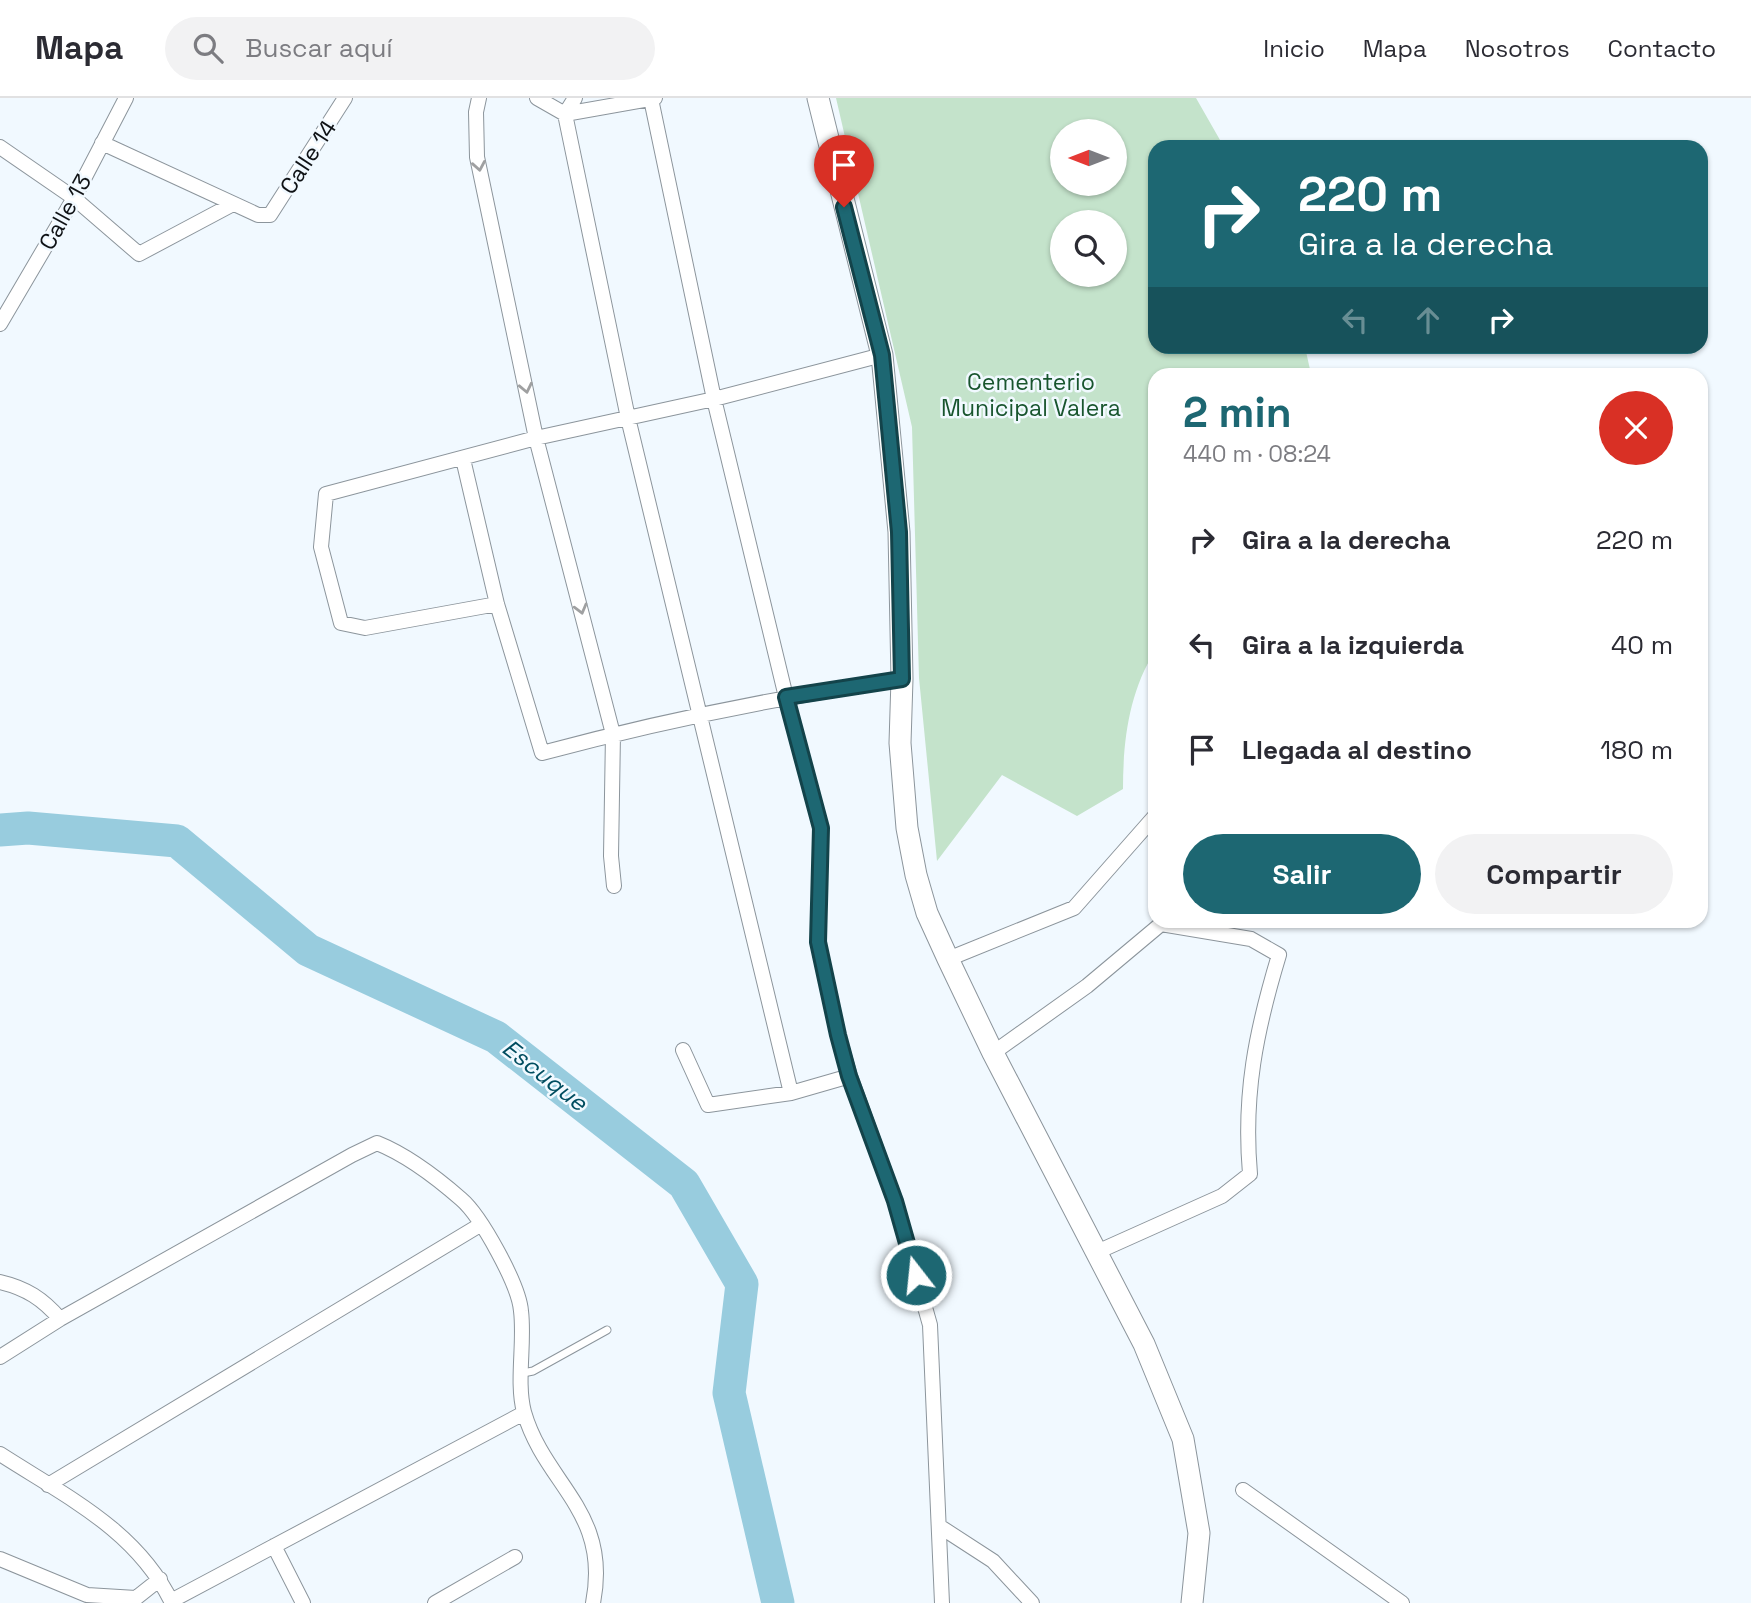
<!DOCTYPE html>
<html lang="es">
<meta charset="utf-8">
<style>
:root{--surface:#fff;--page:#f2f2f3;--text:#2b2b33;--muted:#7c7c81;--line:#e1e1e2;--accent:#1d6772}
body{margin:0;font-family:"Space Grotesk",sans-serif;background:var(--page);color:var(--text);height:100vh;display:flex;flex-direction:column;font-size:26px;white-space:nowrap}
*{box-sizing:border-box;margin:0}
p{font-size:23px;color:var(--muted)}
.icon{flex:none;width:38px;height:38px;fill:none;stroke:currentColor;stroke-width:2;stroke-linecap:round;stroke-linejoin:round}
.map{position:relative;flex:1;overflow:hidden}
.drawer{position:absolute;left:1148px;top:270px;width:560px;height:560px;display:flex;flex-direction:column;background:var(--surface);border-radius:21px;box-shadow:0 2px 5px #0004}
.drawer>*{flex:none}
.banner{position:absolute;left:1148px;top:42px;width:560px;height:214px;border-radius:21px;box-shadow:0 2px 5px #0004;background:#1d6772;color:#fff;overflow:hidden}
.needle{width:46px;rotate:270deg}
.buttons{position:absolute;left:1050px;top:21px;display:grid;gap:14px}
.buttons a{display:grid;place-items:center;width:77px;height:77px;border-radius:50%;background:var(--surface);box-shadow:0 2px 5px #0004;font-size:35px}
.pin{position:absolute;display:grid;place-items:center;width:60px;height:60px;color:#fff;margin:-72px -30px;border-radius:50% 50% 50% 0;rotate:-45deg;box-shadow:0 0 7px #0007}
.pin .icon{rotate:45deg}
.me{position:absolute;width:77px;margin:-38px;rotate:344deg;stroke-linejoin:round;filter:drop-shadow(0 0 5px #0008)}
.turn{display:flex;align-items:center;gap:24px;height:147px;padding:0 35px;font-size:32px}
.turn .icon{width:91px;height:91px;stroke-width:2.5}
.turn b{display:block;font-size:49px;line-height:60px}
.lanes{display:flex;align-items:center;height:66px;padding:0 35px;background:#0003;justify-content:center;gap:35px;direction:ltr}
.lanes .off{opacity:.35}
.round{display:grid;place-items:center;flex:none;width:74px;height:74px;border-radius:37px;background:var(--page)}
.summary{display:flex;align-items:center;justify-content:space-between;height:119px;padding:0 35px}
h1{font-size:42px;font-weight:700;line-height:52px;color:var(--accent)}
.action{display:flex;gap:14px;margin-top:auto;padding:14px 35px}
.action a{flex:1;height:80px;border-radius:42px;background:var(--accent);color:#fff;font-size:28px;font-weight:700;line-height:80px;text-align:center}
.action a+a{background:var(--page);color:var(--text)}
ul{padding:0;list-style:none}
li{display:flex;align-items:center;gap:21px;height:105px;padding:0 35px}
li div{flex:1}
li b{display:block;font-size:26px}
li em{font-style:normal}
header{display:flex;align-items:center;gap:42px;box-sizing:border-box;height:98px;padding:0 35px;background:var(--surface);border-bottom:2px solid var(--line)}
header strong{font-size:33px}
nav{display:flex;gap:38px;margin-inline-start:auto;font-size:24px}
.search{width:490px;height:63px;background:var(--page);display:flex;align-items:center;gap:18px;box-sizing:border-box;padding:0 24px;border-radius:38px;color:var(--muted);font-size:26px}
.map>svg:first-child{display:block}
.green{fill:#c4e3cb;fill-rule:evenodd}
.lines{fill:none;stroke-linecap:round;stroke-linejoin:round}
.river{stroke:#98ccde;stroke-width:33}
.service-casing{stroke:#8c959c;stroke-width:9}
.minor-casing{stroke:#8c959c;stroke-width:16}
.secondary-casing{stroke:#8c959c;stroke-width:23}
.service{stroke:#fff;stroke-width:7}
.minor{stroke:#fff;stroke-width:14}
.secondary{stroke:#fff;stroke-width:21}
.oneway{stroke:#9fa0a1}
.route-casing{stroke:#13434a;stroke-width:18}
.route{stroke:#1d6772;stroke-width:12}
.labels{text-anchor:middle;dominant-baseline:central;stroke-width:5;stroke-linejoin:round;paint-order:stroke}
.street-label{font-size:23px;fill:#0f1215;stroke:#f1f9ff}
.park-label{font-size:23px;fill:#18552e;stroke:#f1f9ff}
.water-label{font-size:24px;font-style:italic;fill:#004d60;stroke:#f1f9ff}
</style>
<header>
<strong>Mapa</strong>
<div class="search"><svg class="icon" aria-label="search" viewBox="0 0 24 24"><circle cx="10" cy="10" r="6"/><path d="M15 15l6 6"/></svg>Buscar aquí</div>
<nav><a>Inicio</a><a>Mapa</a><a>Nosotros</a><a>Contacto</a></nav>
</header>
<div class="map">
<svg width="1751" height="1505" viewBox="0 0 1751 1505">
<rect width="100%" height="100%" fill="#f1f9ff"/>
<path class="green" d="M 836,0 L 1196,0 L 1224,49 L 1155,49 L 1155,248 L 1305,249 L 1311,276 L 1155,276 L 1155,553 C 1129,594 1123,643 1123,691 L 1077,718 L 1002,677 L 937,763 L 919,580 L 912,329 ZM 1062,33 L 1115,33 L 1115,86 L 1062,86 ZM 1062,124 L 1115,124 L 1115,177 L 1062,177 Z"/>
<g class="lines">
<path class="river" d="M 0,732 L 28,730 L 177,743 L 308,852 L 496,939 L 684,1086 L 742,1186 L 729,1295 L 778,1505"/>
<g class="service-casing">
<path id="service" d="M 523,1275 L 533,1273 L 607,1232"/>
</g>
<g class="minor-casing">
<path id="minor" d="M 479,0 L 476,14 L 477,59 L 536,340 L 613,636 L 611,758 L 614,788
M 537,0 L 565,16
M 651,1 L 714,301 L 786,599 L 821,730 L 818,844 L 838,937 L 850,978 L 895,1103 L 930,1227 L 942,1505
M 565,16 L 628,320 L 791,995
M 565,16 L 655,0
M 565,16 L 575,0
M 102,45 L 258,117 L 270,117 L 345,0
M 0,49 L 74,100 L 139,156 L 233,106
M 0,226 L 74,100 L 126,0
M 463,361 L 497,506 L 542,655 C 661,623 780,599 902,581
M 497,506 L 365,530 L 341,525 L 321,449 L 326,396 L 536,340 L 714,301 L 882,257
M 948,861 L 1074,810 L 1155,718
M 683,952 L 708,1007 L 791,995 L 850,978
M 993,955 L 1087,888 L 1161,826 L 1251,841 L 1279,857 C 1256,933 1243,997 1250,1076 L 1222,1098 L 1097,1154
M 0,1184 C 26,1190 43,1201 60,1221
M 0,1259 L 60,1221 L 352,1057 L 377,1045 C 407,1057 437,1080 461,1101 C 481,1118 519,1187 521,1213 C 525,1245 516,1284 524,1314 C 545,1387 611,1413 593,1505
M 0,1356 C 65,1398 137,1432 172,1505
M 48,1387 L 480,1127
M 1243,1392 L 1402,1505
M 939,1428 L 993,1463 L 1032,1505
M 274,1448 L 303,1505
M 0,1461 L 87,1497 L 136,1500 L 160,1481
M 171,1503 L 524,1315
M 435,1505 L 515,1459"/>
</g>
<g class="secondary-casing">
<path id="secondary" d="M 818,0 L 882,257 L 899,434 L 902,581 L 900,645 L 907,730 L 916,777 L 927,815 L 948,861 L 993,955 L 1144,1246 L 1183,1341 L 1199,1435 L 1192,1505"/>
</g>
<use href="#service" class="service"/>
<use href="#minor" class="minor"/>
<use href="#secondary" class="secondary"/>
</g>
<defs><path id="oneway-chevron" d="M-2-3.5L2.5 0L-2 3.5" fill="none" stroke-width="1.6" stroke-linecap="round" stroke-linejoin="round" transform="scale(1.75)"/></defs>
<g class="oneway">
<use href="#oneway-chevron" transform="translate(479 68) rotate(80)"/>
<use href="#oneway-chevron" transform="translate(526 290) rotate(78)"/>
<use href="#oneway-chevron" transform="translate(581 511) rotate(75)"/>
</g>
<g class="lines">
<g class="route-casing">
<path id="route" d="M 844,109 L 882,257 L 899,434 L 902,581 L 786,599 L 821,730 L 818,844 L 838,937 L 849,978 L 895,1103 L 916,1177"/>
</g>
<use href="#route" class="route"/>
</g>
<g class="labels">
<g class="street-label">
<text transform="translate(308 59) rotate(-57)">Calle 14</text>
<text transform="translate(65 114) rotate(-61)">Calle 13</text>
</g>
<g class="park-label">
<text x="1031" y="284">Cementerio<tspan x="1031" dy="26">Municipal Valera</tspan></text>
</g>
<g class="water-label">
<text transform="translate(545 977) rotate(38)">Escuque</text>
</g>
</g>
</svg>
<div class="buttons">
<a><svg class="needle" viewBox="-14 -14 28 28"><path d="M0-13l5 13h-10z" fill="#e53935"/><path d="M0 13l5-13h-10z" fill="#7c7c81"/></svg></a>
<a><svg class="icon" aria-label="search" viewBox="0 0 24 24"><circle cx="10" cy="10" r="6"/><path d="M15 15l6 6"/></svg></a>
</div>
<div class="pin" style="left:844px;top:109px;background:#d93025"><svg class="icon" aria-label="arrive" viewBox="0 0 24 24"><path d="M6 21V4h12l-3 4 3 4H6"/></svg></div>
<svg class="me" style="left:916px;top:1177px" viewBox="-20 -20 40 40"><circle r="17" fill="#1d6772" stroke="#fff" stroke-width="3"/><path d="M0-11L8 9 0 5-8 9z" fill="#fff"/></svg>
<div class="banner">
<div class="turn"><svg class="icon" aria-label="right" viewBox="0 0 24 24"><path d="M7 20v-9h11M14 6l5 5-5 5"/></svg><div><b>220 m</b>Gira a la derecha</div></div>
<div class="lanes"><svg class="icon off" aria-label="left" viewBox="0 0 24 24"><path d="M17 20v-9H6M10 6l-5 5 5 5"/></svg><svg class="icon off" aria-label="ahead" viewBox="0 0 24 24"><path d="M12 20V5M6 11l6-6 6 6"/></svg><svg class="icon" aria-label="right" viewBox="0 0 24 24"><path d="M7 20v-9h11M14 6l5 5-5 5"/></svg></div>
</div>
<section class="drawer">
<div class="summary"><div><h1>2 min</h1><p>440 m · 08:24</p></div><a class="round" style="background:#d93025;color:#fff"><svg class="icon" aria-label="close" viewBox="0 0 24 24"><path d="M6 6l12 12M18 6L6 18"/></svg></a></div>
<ul>
<li><svg class="icon" aria-label="right" viewBox="0 0 24 24"><path d="M7 20v-9h11M14 6l5 5-5 5"/></svg><div><b>Gira a la derecha</b></div><em>220 m</em></li>
<li><svg class="icon" aria-label="left" viewBox="0 0 24 24"><path d="M17 20v-9H6M10 6l-5 5 5 5"/></svg><div><b>Gira a la izquierda</b></div><em>40 m</em></li>
<li><svg class="icon" aria-label="arrive" viewBox="0 0 24 24"><path d="M6 21V4h12l-3 4 3 4H6"/></svg><div><b>Llegada al destino</b></div><em>180 m</em></li>
</ul>
<div class="action"><a>Salir</a><a>Compartir</a></div>
</section>
</div>
